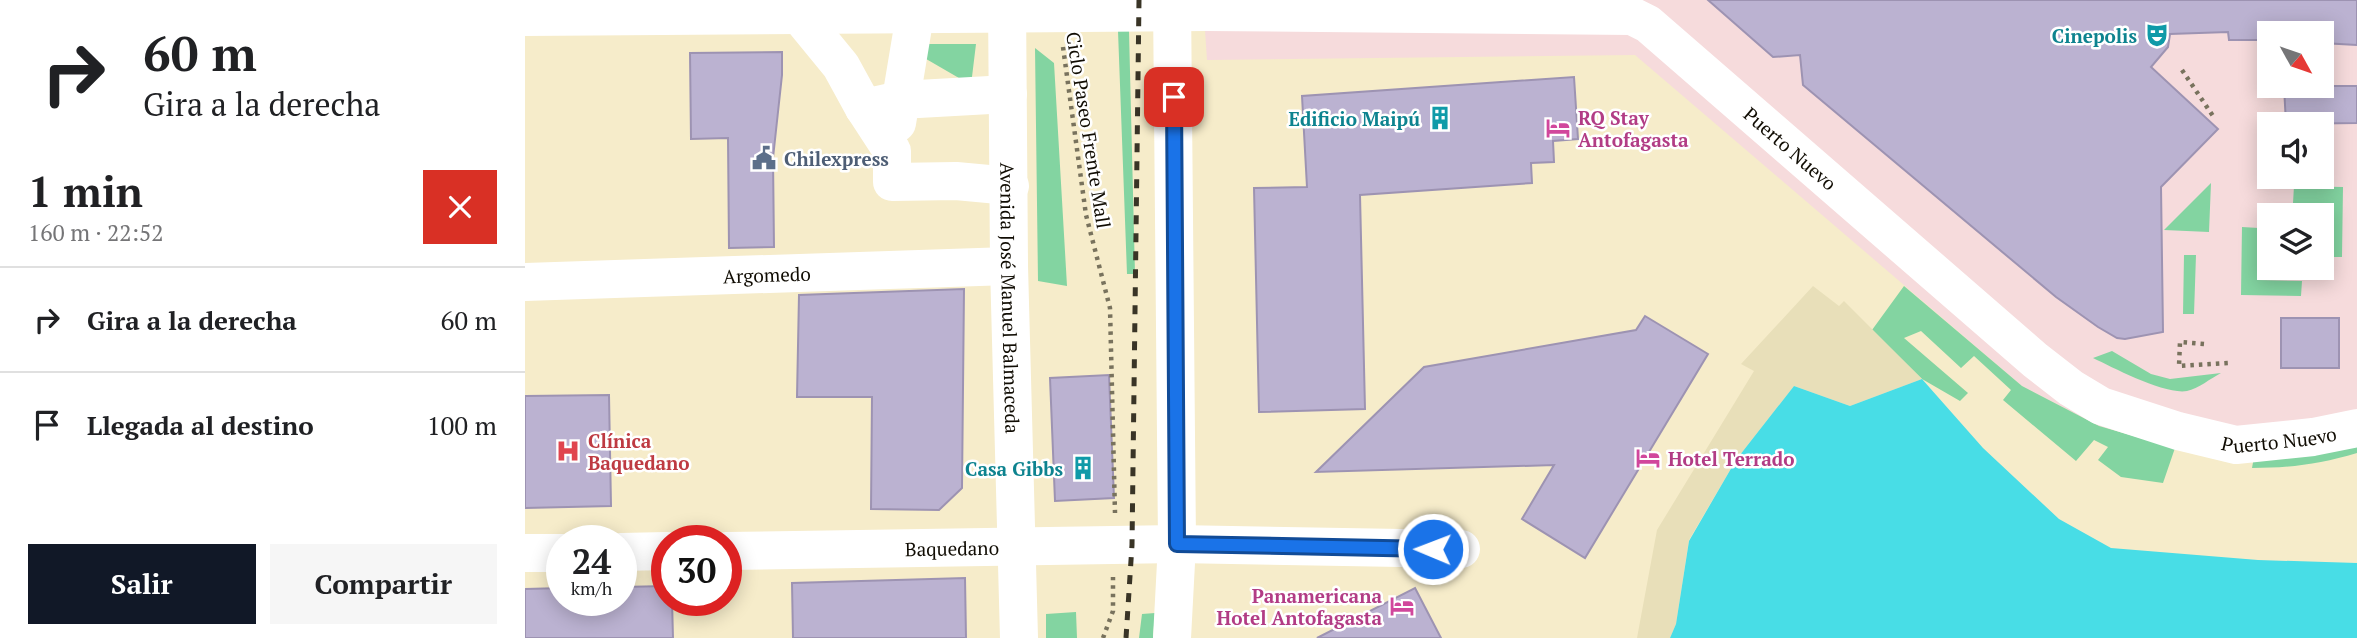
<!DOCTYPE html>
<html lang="es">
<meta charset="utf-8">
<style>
:root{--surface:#fff;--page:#f6f6f6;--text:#202124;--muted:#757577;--line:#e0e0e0;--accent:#111827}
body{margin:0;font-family:"PT Serif",serif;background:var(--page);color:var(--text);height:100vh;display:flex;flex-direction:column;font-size:26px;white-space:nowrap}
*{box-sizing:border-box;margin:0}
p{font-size:23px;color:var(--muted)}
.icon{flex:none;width:38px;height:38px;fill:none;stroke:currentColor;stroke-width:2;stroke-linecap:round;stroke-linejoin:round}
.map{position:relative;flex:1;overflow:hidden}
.side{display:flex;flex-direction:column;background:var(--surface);width:525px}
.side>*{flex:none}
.guide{background:#fff;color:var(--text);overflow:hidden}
.needle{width:46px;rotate:130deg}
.tools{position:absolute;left:1732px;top:21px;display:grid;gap:14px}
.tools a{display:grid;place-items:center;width:77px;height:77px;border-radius:0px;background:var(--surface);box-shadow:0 4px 18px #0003;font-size:35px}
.speed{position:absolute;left:21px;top:525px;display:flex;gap:14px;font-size:35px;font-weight:700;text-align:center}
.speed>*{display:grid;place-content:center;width:91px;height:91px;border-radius:50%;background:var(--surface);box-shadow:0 4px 18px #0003;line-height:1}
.speed small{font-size:18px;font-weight:400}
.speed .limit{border:10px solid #d22;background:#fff;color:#111}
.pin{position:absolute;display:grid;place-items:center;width:60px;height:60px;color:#fff;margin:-30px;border-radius:14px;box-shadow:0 4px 10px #0006}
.me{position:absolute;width:77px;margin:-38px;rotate:271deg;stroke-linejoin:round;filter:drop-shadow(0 0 5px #0008)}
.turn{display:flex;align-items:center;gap:24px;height:147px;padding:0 28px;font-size:32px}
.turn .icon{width:91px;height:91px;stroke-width:2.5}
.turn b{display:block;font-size:49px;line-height:60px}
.round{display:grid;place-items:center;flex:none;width:74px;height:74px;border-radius:0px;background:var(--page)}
.overview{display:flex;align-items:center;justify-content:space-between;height:119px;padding:0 28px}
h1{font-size:42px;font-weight:700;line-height:52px}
.action{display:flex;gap:14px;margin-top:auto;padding:14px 28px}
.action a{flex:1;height:80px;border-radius:0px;background:var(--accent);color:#fff;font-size:28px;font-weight:700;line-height:80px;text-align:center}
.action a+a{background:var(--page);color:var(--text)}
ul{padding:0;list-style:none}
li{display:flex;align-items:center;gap:21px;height:105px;padding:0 28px;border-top:2px solid var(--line)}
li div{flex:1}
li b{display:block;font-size:26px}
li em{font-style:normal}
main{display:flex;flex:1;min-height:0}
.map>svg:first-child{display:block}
.commercial{fill:#f6dbdc;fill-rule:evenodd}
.green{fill:#83d4a1}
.sand{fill:#e8dfb9}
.water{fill:#48dde6}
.building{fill:#bbb2d1;stroke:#9d93b2;stroke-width:2}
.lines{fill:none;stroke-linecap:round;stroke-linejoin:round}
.path{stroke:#78725d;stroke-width:4.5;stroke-dasharray:3.5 5;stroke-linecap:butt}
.minor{stroke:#fff;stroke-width:38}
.highway{stroke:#fff;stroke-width:38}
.rail{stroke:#393426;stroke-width:5;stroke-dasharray:9 9;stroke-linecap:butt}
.route-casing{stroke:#114b97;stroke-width:18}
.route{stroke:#1a73e8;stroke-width:12}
.labels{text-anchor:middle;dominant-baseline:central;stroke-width:5;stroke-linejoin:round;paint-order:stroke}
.culture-label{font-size:19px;font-weight:bold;fill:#0d838f;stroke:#fff;text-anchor:end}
.hotel-label{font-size:19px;font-weight:bold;fill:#b23c85;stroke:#fff;text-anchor:start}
.street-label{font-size:19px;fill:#100c03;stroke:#fff}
.service-label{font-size:19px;font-weight:bold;fill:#4e5e75;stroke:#fff;text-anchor:start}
.health-label{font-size:19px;font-weight:bold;fill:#be3a42;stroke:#fff;text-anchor:start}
</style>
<main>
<section class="side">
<div class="guide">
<div class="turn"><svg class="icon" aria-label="right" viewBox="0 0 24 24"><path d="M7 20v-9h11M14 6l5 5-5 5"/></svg><div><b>60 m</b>Gira a la derecha</div></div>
</div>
<div class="overview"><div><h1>1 min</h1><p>160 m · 22:52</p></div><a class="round" style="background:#d93025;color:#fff"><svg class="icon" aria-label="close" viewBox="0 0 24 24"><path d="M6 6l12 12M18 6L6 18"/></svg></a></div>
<ul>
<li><svg class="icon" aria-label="right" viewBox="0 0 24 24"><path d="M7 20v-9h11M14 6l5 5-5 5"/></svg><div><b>Gira a la derecha</b></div><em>60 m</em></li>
<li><svg class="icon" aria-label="arrive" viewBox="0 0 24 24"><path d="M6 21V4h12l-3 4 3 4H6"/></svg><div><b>Llegada al destino</b></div><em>100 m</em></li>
</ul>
<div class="action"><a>Salir</a><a>Compartir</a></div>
</section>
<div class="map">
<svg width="1832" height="638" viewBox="0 0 1832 638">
<rect width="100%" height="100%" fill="#f6ecca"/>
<path class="commercial" d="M 678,0 L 1832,0 L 1832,446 L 1650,448 L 1574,426 L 1497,386 L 1110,55 L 682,60 ZM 1745,33 L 1797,33 L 1797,86 L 1745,86 ZM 1745,124 L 1797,124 L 1797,177 L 1745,177 ZM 1745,215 L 1797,215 L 1797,268 L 1745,268 Z"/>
<path class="green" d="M 593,31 L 604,31 L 610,274 L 602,274 Z
M 400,44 L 451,44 L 446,85 L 396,56 Z
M 510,48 L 529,63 L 542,286 L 513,281 Z
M 1686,183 L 1684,232 L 1639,230 Z
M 1769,186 L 1818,187 L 1817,257 L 1802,257 L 1803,204 L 1768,203 Z
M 1717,227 L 1734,228 L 1732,280 L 1777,281 L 1776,296 L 1716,295 Z
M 1659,255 L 1671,255 L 1669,314 L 1658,314 Z
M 1379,286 L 1497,386 L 1574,426 L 1650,448 L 1638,483 L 1596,477 L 1573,460 L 1583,447 L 1569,440 L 1551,461 L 1478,400 L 1486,390 L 1449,356 L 1436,368 L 1396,331 L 1379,338 L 1443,393 L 1435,401 L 1397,379 L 1347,330 Z
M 1587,351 L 1626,374 L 1645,379 L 1696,373 C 1686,378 1673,389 1662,391 C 1640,395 1589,368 1568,358 Z
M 1832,446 L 1832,453 C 1795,464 1765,468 1727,468 L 1729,457 Z
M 551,612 L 552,638 L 521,638 L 521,614 Z
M 630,613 L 628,638 L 614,638 L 617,614 Z"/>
<path class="sand" d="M 1288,286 L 1314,306 L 1319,301 L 1397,379 L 1325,406 L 1269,386 L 1211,460 L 1164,540 L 1151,624 L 1145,638 L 1112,638 L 1132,530 L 1229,371 L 1216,364 Z"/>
<path class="water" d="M 1397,379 L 1458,448 L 1534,519 L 1586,548 L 1733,560 L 1832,563 L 1832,638 L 1145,638 L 1151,624 L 1164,541 L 1211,460 L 1269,386 L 1325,406 Z"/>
<path class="building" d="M 1183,0 L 1832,0 L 1832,45 L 1797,43 L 1797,33 L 1745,33 L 1745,40 L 1704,40 L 1703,32 L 1645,34 L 1643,47 L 1626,67 L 1693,129 L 1636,187 L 1638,332 L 1600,339 L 1592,338 L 1573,327 L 1531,297 L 1278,85 L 1275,55 L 1248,57 Z
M 257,52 L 257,75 L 248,158 L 249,247 L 204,248 L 203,138 L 166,139 L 165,53 Z
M 1049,77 L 1053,139 L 1028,141 L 1029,162 L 1006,163 L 1007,183 L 835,195 L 840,409 L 734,412 L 729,188 L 782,187 L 777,96 Z
M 1759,86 L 1832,86 L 1832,123 L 1761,124 Z
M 439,289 L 437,488 L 414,510 L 346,509 L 347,397 L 272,397 L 274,295 Z
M 1120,316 L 1183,354 L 1060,558 L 997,519 L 1029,465 L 791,472 L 899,367 L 1111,330 Z
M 1756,318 L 1814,318 L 1814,368 L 1756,368 Z
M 584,375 L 589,498 L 530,501 L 525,378 Z
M 84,395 L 86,506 L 0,508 L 0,396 Z
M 440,578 L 441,638 L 268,638 L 267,583 Z
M 142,586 L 142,600 L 147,600 L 148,638 L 0,638 L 0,589 L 37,588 L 37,600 L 96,600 L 96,587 Z
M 890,588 L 916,638 L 792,638 Z"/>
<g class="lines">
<path class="path" d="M 538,47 L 561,215 L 585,308 L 590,513
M 1657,70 L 1688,116
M 1679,344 L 1655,342 L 1654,366 L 1704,363
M 578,638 L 588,611 L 588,577"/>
<g class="minor">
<path d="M 275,16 L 316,66 L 339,108 L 367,151 L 367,182 L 431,181 L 485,186"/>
<path id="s1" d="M 0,17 L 682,12 L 1107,16 L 1123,24 L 1510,360 L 1546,388 L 1576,406 L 1653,431 L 1711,445 L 1788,437 L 1832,428"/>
<path d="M 339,108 L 375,100 L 483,94"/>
<path d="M 372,123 L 390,15"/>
<path id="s2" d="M 0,282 L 484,266"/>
<path id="s3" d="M 201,551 L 652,544 L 936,549"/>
<path d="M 96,552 L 142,551"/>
<path d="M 0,553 L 37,553"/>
</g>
<g class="highway">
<path id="s4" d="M 482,0 L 484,266 L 494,638"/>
<path d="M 647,0 L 652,544 L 647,638"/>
</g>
<path class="rail" d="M 601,638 L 607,545 L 614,0"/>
</g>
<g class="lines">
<g class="route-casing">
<path id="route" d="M 649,97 L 652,544 L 908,549"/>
</g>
<use href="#route" class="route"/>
</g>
<defs>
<g id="theatre-bare" transform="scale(1.89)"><path d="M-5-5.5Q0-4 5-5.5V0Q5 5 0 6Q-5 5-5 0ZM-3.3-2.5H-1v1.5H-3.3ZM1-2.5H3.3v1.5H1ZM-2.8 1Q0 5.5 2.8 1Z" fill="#0f9aa8" stroke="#fff" stroke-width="2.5" paint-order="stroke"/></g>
<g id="building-bare" transform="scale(1.89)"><path d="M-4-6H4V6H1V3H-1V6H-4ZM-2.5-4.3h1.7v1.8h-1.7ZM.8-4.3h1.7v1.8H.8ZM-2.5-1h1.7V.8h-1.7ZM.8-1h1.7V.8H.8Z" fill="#0f9aa8" stroke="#fff" stroke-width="2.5" paint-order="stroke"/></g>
<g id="hotel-bare" transform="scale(1.89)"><path d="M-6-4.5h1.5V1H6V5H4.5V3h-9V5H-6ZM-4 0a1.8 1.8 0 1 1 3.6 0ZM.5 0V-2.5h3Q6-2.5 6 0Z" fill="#d1479c" stroke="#fff" stroke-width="2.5" paint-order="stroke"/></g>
<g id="civic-bare" transform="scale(1.89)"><path d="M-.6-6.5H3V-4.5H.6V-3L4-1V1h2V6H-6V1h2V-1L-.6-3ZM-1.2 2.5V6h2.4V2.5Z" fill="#5c6f8a" stroke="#fff" stroke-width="2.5" paint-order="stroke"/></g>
<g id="hospital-bare" transform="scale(1.89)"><path d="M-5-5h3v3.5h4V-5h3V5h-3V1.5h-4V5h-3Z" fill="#e0444e" stroke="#fff" stroke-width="2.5" paint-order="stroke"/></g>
</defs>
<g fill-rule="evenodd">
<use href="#theatre-bare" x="1632" y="35"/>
<use href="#building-bare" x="915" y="118"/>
<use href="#hotel-bare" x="1033" y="128"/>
<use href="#civic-bare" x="239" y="158"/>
<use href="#hospital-bare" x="43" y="451"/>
<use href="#hotel-bare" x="1123" y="458"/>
<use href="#building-bare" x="558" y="468"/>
<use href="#hotel-bare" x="877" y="606"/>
</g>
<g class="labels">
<g class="culture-label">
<text x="1612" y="35">Cinepolis</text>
<text x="895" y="118">Edificio Maipú</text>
<text x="538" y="468">Casa Gibbs</text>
</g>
<g class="hotel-label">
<text x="1053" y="117">RQ Stay<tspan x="1053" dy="22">Antofagasta</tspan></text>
<text x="1143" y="458">Hotel Terrado</text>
<text x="857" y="595" text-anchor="end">Panamericana<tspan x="857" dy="22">Hotel Antofagasta</tspan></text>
</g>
<g class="street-label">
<text transform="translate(564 130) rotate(81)">Ciclo Paseo Frente Mall</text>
<text stroke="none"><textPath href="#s1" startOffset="1314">Puerto Nuevo</textPath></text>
<text stroke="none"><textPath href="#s2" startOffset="242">Argomedo</textPath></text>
<text stroke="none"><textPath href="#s4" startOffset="298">Avenida José Manuel Balmaceda</textPath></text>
<text stroke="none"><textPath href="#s1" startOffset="1902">Puerto Nuevo</textPath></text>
<text stroke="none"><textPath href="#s3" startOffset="226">Baquedano</textPath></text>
</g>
<g class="service-label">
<text x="259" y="158">Chilexpress</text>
</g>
<g class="health-label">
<text x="63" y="440">Clínica<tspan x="63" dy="22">Baquedano</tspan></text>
</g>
</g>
</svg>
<div class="tools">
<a><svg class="needle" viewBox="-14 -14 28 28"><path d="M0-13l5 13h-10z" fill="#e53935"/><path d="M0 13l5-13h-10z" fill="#757577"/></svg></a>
<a><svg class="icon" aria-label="sound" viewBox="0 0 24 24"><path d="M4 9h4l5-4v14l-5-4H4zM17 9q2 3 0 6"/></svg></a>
<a><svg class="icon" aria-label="layers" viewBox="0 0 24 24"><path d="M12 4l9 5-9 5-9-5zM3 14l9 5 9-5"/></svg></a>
</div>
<div class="speed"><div>24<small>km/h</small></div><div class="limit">30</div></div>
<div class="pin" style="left:649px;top:97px;background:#d93025"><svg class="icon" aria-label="arrive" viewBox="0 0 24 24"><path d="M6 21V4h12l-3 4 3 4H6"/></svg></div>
<svg class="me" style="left:908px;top:549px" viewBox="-20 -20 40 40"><circle r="17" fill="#1a73e8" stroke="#fff" stroke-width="3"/><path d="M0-11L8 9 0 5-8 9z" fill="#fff"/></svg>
</div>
</main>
